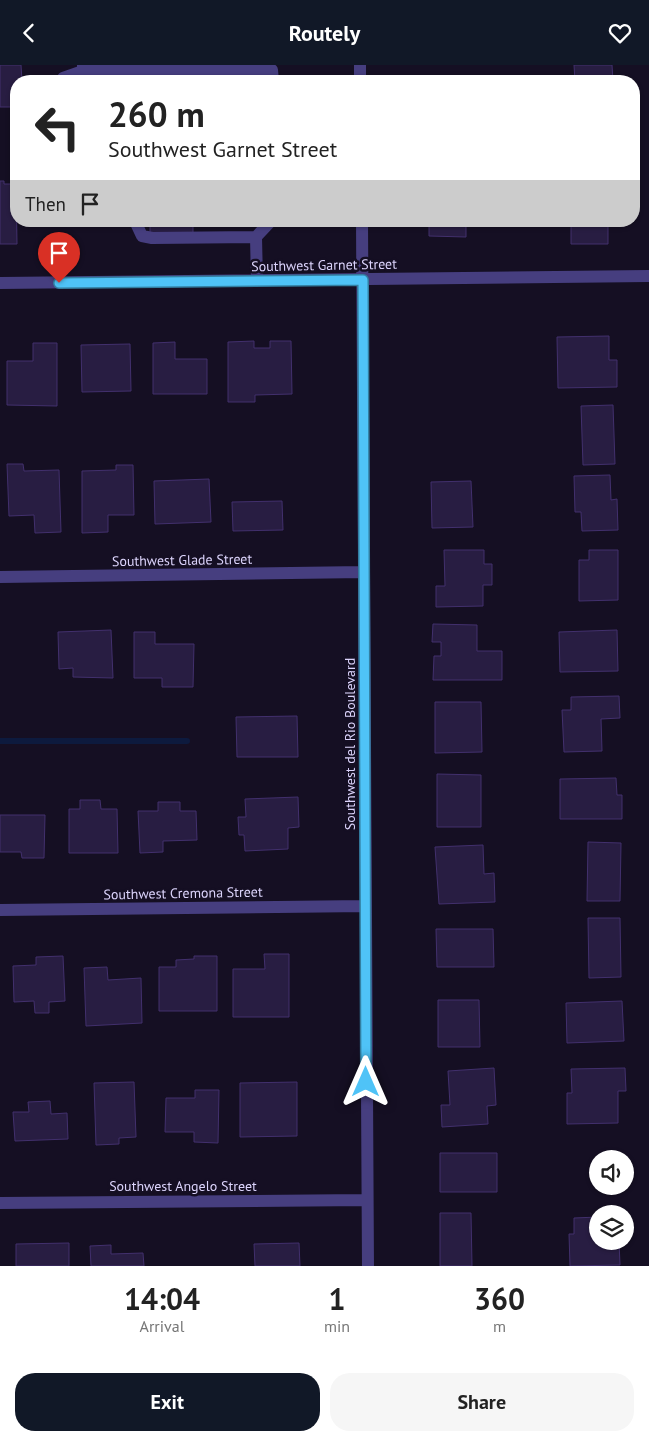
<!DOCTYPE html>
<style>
:root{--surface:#fff;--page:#f6f6f6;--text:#222;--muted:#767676;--accent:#111827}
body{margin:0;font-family:"PT Sans",sans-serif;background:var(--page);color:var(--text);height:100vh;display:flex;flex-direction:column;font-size:19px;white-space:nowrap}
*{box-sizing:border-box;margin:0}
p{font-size:16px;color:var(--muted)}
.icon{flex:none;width:28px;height:28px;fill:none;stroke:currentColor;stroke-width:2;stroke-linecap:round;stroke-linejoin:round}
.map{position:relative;height:1201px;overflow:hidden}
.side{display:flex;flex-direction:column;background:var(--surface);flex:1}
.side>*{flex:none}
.guide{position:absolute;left:10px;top:10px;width:630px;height:152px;border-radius:20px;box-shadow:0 1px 4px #0004;background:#fff;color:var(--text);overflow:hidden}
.buttons{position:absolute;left:589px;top:1085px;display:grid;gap:10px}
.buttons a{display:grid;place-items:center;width:45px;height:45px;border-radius:50%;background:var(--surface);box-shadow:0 1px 4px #0004;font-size:25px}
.pin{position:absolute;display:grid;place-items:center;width:42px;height:42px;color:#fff;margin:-51px -21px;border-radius:50% 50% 50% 0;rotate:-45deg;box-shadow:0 0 5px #0007}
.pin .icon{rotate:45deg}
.me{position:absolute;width:55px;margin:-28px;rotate:0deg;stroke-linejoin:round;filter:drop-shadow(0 0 4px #0008)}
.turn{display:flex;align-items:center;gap:18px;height:105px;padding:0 15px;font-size:22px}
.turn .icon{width:65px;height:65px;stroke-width:2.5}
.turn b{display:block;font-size:35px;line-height:42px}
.then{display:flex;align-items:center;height:48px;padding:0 15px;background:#0003;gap:10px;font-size:19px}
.eta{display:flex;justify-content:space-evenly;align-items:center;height:85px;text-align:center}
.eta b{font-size:30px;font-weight:600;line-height:35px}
.cta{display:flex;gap:10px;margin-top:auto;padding:10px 15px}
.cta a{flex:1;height:58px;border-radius:20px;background:var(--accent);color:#fff;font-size:20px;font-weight:600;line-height:58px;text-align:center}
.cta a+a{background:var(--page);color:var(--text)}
header{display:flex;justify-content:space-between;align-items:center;height:65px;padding:0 15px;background:var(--accent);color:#fff;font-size:22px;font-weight:600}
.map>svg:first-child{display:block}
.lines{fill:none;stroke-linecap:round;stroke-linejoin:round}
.stream{stroke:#0d1a3e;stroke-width:6}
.building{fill:#281d42;stroke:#42306d}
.minor{stroke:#463e7f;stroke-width:12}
.route-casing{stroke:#337fa1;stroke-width:12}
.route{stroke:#4fc3f7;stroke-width:9}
.labels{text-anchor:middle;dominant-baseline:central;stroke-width:5;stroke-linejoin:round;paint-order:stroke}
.street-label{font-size:14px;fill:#dcd4fc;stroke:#150f23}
</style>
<header><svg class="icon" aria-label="back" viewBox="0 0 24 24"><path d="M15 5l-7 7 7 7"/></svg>Routely<svg class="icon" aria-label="heart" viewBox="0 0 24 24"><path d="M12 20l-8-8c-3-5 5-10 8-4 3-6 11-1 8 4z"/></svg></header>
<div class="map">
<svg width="649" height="1201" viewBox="0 0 649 1201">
<rect width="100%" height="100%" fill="#150f23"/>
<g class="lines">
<path class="stream" d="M 0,676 L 187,676"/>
</g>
<path class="building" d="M 0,0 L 21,0 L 22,16 L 16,16 L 16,42 L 0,42 Z
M 574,0 L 612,0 L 613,16 L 575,16 Z
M 0,116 L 4,116 L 4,119 L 16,119 L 17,179 L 0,179 Z
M 150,156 L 193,156 L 193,168 L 150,168 Z
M 429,156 L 466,156 L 466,172 L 429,171 Z
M 571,156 L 608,156 L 608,179 L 571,179 Z
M 609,271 L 609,295 L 617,295 L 617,322 L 558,323 L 557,272 Z
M 254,276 L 254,283 L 270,283 L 270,276 L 291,276 L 292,329 L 255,330 L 255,337 L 228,337 L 228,277 Z
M 175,277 L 175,294 L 207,294 L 207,329 L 153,329 L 153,278 Z
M 33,278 L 57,278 L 57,341 L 7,340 L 7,296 L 33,296 Z
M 130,279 L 131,326 L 82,327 L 81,280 Z
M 613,340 L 615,399 L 583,400 L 581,341 Z
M 7,399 L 23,399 L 24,406 L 59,405 L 61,467 L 35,468 L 34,450 L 9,451 Z
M 116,400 L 133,400 L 134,450 L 108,450 L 108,467 L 82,468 L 82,406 L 116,405 Z
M 610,410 L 611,435 L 617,434 L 618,465 L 582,466 L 581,447 L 575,447 L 574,411 Z
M 209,414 L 211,457 L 155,459 L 154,416 Z
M 471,416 L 473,462 L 432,463 L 431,417 Z
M 282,436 L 283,465 L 233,466 L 232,437 Z
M 444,485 L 484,485 L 484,499 L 492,499 L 492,520 L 483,520 L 483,541 L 436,542 L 436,521 L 445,521 Z
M 589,485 L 618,485 L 618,535 L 579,536 L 579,495 L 589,495 Z
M 433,559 L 477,560 L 477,586 L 502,586 L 502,615 L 433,615 L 434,591 L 441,591 L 441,577 L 432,577 Z
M 111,565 L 113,613 L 73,612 L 73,603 L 59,604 L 58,567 Z
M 617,565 L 618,606 L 560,607 L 559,567 Z
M 134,567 L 155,567 L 155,579 L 194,579 L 193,622 L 162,622 L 162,613 L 134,613 Z
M 619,631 L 620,653 L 601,654 L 602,686 L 564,687 L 562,645 L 571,645 L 571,632 Z
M 435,637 L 481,637 L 482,687 L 435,688 Z
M 297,651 L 298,692 L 237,692 L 236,652 Z
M 437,709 L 481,710 L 481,762 L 437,762 Z
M 616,713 L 617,730 L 622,730 L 622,754 L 560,754 L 560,714 Z
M 298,732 L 299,762 L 288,763 L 288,784 L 245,786 L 244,770 L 239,770 L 238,752 L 246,752 L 245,734 Z
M 80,735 L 100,735 L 101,744 L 117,744 L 118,788 L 69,788 L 69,744 L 80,744 Z
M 158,737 L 180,737 L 180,746 L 196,746 L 197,775 L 163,776 L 163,787 L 140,788 L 138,746 L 158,746 Z
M 0,750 L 45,750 L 44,793 L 22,793 L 21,787 L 0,787 Z
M 588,777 L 621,778 L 620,836 L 587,836 Z
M 483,780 L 484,809 L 494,808 L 495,837 L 439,839 L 435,782 Z
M 588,853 L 620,853 L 621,912 L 589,913 Z
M 436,864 L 493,864 L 494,902 L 437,902 Z
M 264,889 L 289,889 L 289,952 L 233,952 L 233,904 L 265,904 Z
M 63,891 L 65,936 L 49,937 L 49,948 L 35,948 L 34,936 L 14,937 L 13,901 L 36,900 L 36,892 Z
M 194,891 L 217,891 L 217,946 L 159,946 L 159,902 L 176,902 L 176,895 L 194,894 Z
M 107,902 L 108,915 L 141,913 L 142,958 L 86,961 L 84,903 Z
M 438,935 L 479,935 L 480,982 L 438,982 Z
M 622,936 L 624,976 L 567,978 L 566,938 Z
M 494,1003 L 496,1040 L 487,1041 L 488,1059 L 442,1062 L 441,1040 L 450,1040 L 448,1006 Z
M 625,1003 L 626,1026 L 618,1026 L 618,1058 L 567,1059 L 567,1028 L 572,1028 L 571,1004 Z
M 134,1017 L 136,1072 L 119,1073 L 119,1079 L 96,1080 L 94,1018 Z
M 297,1017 L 297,1071 L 240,1072 L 240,1018 Z
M 195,1025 L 219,1025 L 218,1078 L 194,1077 L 194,1067 L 165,1067 L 166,1033 L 195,1033 Z
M 50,1036 L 51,1049 L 67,1048 L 68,1074 L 15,1076 L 13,1047 L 29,1047 L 28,1037 Z
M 440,1088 L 497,1088 L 497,1127 L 440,1127 Z
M 440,1148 L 471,1148 L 472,1201 L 440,1201 Z
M 598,1152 L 598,1176 L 619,1176 L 620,1200 L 570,1201 L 569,1169 L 574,1169 L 574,1153 Z
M 69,1178 L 69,1201 L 16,1201 L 16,1179 Z
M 299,1178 L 300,1201 L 255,1201 L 254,1179 Z
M 111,1180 L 111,1189 L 143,1188 L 144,1201 L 91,1201 L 90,1181 Z"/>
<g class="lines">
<path class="minor" d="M 360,0 L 360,16
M 83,6 L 272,5 L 273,16
M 61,16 L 63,13 L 83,6 L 83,0
M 135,156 L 142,171 L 152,173 L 256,172 L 257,216
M 362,156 L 368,1201
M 256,172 L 271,156
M 0,218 L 649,211
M 0,512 L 364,507
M 0,845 L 366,841
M 0,1138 L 366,1135"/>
</g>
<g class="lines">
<g class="route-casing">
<path id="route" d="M 59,218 L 363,215 L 366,1017"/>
</g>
<use href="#route" class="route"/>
</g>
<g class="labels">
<g class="street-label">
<text transform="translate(324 200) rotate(-1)">Southwest Garnet Street</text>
<text transform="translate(182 495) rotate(-1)">Southwest Glade Street</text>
<text transform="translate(350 679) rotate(-90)">Southwest del Rio Boulevard</text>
<text transform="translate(183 828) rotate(-1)">Southwest Cremona Street</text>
<text x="183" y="1121">Southwest Angelo Street</text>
</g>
</g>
</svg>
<div class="buttons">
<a><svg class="icon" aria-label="sound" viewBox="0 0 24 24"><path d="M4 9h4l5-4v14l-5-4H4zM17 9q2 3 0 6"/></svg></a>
<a><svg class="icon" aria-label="layers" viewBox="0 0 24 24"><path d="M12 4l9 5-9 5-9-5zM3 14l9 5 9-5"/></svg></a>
</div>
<div class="pin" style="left:59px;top:218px;background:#d93025"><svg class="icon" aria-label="arrive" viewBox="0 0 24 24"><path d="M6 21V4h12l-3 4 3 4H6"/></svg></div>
<svg class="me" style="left:366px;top:1017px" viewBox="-20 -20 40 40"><path d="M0-17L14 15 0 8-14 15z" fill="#4fc3f7" stroke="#fff" stroke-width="4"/></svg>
<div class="guide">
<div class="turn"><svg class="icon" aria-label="left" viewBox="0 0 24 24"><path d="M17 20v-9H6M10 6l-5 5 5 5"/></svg><div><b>260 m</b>Southwest Garnet Street</div></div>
<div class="then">Then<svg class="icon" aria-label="arrive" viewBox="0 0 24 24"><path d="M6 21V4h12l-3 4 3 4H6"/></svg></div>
</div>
</div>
<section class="side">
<div class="eta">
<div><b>14:04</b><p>Arrival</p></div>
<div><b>1</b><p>min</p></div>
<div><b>360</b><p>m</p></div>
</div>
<div class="cta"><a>Exit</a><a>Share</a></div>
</section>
